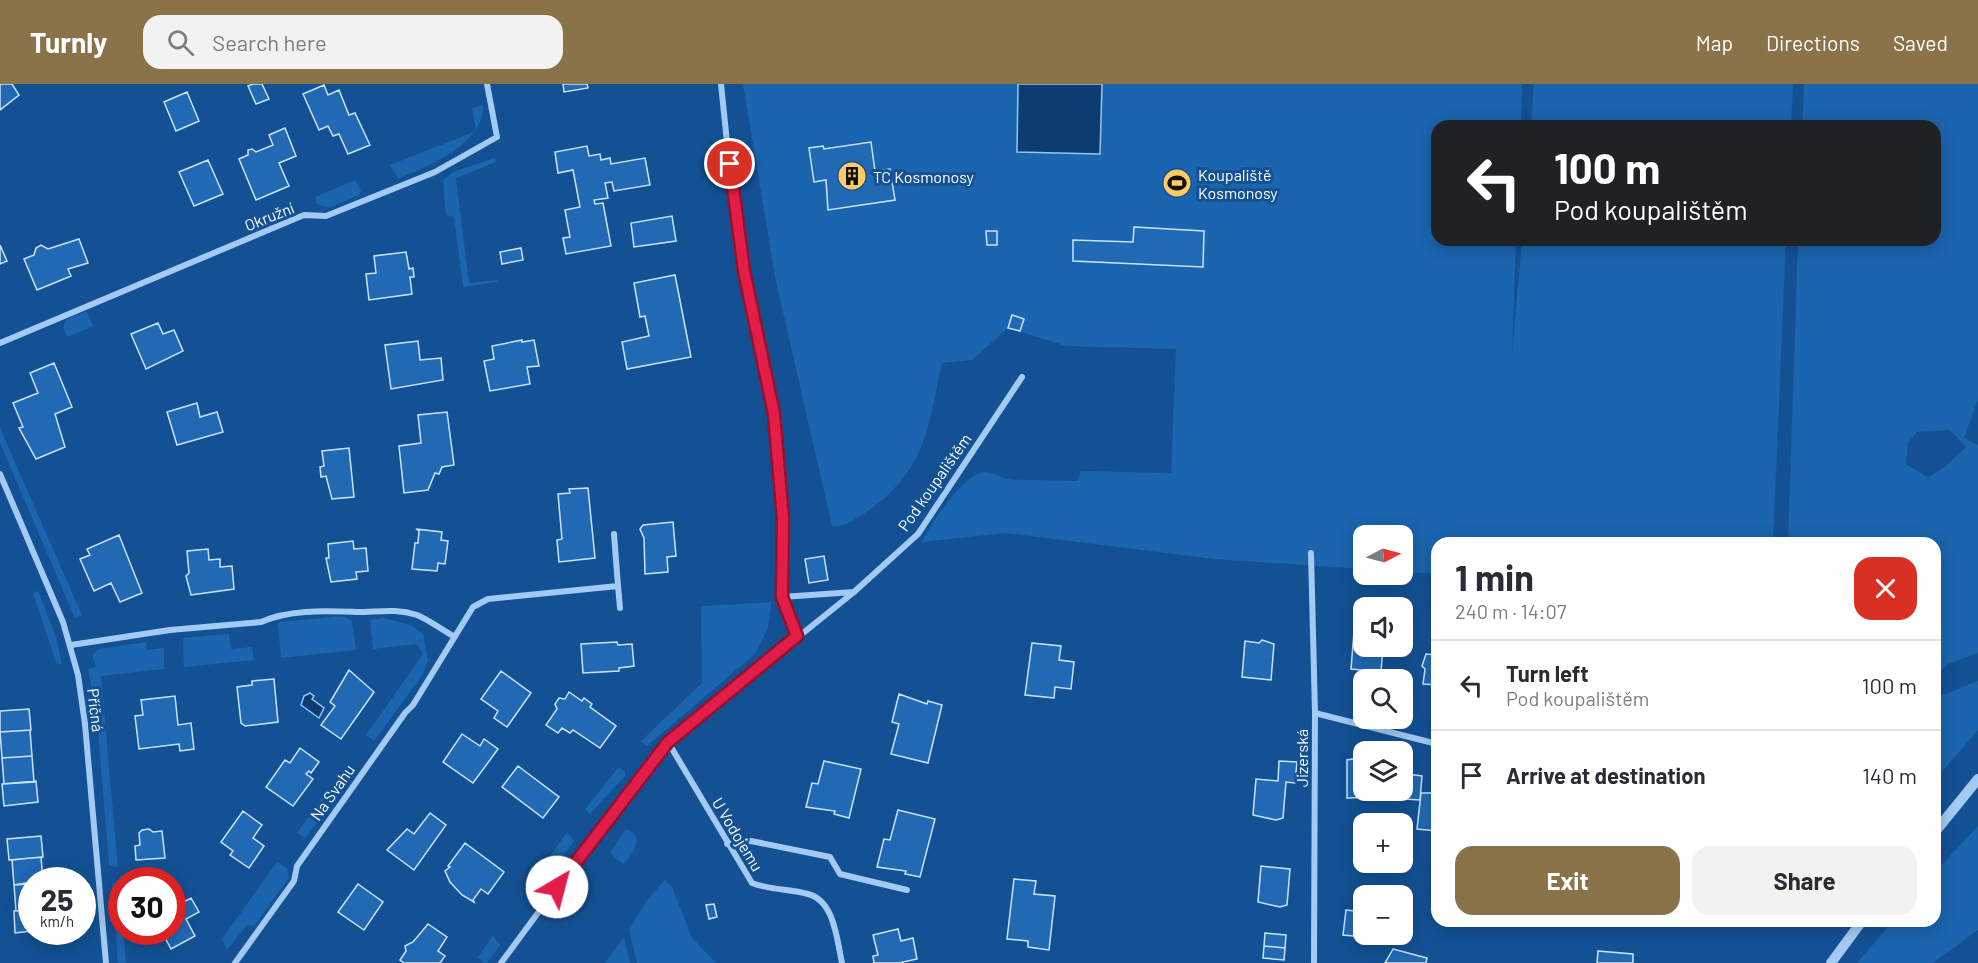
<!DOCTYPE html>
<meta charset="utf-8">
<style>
:root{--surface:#fff;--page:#f2f2f3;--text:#2b2b33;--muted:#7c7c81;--line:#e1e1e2;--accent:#8a7349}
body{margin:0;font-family:Barlow,sans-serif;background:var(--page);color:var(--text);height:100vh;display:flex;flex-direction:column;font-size:22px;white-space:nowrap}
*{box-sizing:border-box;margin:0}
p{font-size:20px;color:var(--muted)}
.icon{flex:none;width:33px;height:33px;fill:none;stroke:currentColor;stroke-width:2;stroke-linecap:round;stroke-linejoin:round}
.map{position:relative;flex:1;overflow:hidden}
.drawer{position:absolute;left:1431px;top:453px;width:510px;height:390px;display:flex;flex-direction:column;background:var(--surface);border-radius:18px;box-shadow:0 3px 15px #0003}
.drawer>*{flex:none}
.hud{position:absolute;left:1431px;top:36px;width:510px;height:126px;border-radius:18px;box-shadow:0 3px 15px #0003;background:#202124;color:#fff;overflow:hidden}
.needle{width:39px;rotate:84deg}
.tools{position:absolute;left:1353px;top:441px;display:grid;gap:12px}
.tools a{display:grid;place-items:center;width:60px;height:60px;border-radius:12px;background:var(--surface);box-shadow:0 3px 15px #0003;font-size:30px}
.speed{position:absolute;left:18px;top:783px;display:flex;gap:12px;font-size:30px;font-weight:700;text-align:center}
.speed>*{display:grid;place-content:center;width:78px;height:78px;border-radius:50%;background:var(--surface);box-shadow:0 3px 15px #0003;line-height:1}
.speed small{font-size:15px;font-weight:400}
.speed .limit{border:9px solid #d22;background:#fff;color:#111}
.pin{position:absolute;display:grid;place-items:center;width:51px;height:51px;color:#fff;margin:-26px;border:3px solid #fff;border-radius:50%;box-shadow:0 2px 6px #0007}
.me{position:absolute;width:66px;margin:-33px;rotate:37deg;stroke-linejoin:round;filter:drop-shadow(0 0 4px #0008)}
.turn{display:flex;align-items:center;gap:21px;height:126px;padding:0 24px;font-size:27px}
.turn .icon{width:78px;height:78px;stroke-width:2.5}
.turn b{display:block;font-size:42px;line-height:51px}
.round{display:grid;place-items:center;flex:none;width:63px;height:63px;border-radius:18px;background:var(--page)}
.headline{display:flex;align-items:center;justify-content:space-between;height:102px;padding:0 24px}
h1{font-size:36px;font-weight:700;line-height:45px}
.cta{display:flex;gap:12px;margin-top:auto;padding:12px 24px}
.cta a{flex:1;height:69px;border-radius:18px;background:var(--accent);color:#fff;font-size:24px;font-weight:700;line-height:69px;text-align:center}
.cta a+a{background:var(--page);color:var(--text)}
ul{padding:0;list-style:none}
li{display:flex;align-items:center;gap:18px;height:90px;padding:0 24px;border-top:2px solid var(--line)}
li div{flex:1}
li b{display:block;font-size:22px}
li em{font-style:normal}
header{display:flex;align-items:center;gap:36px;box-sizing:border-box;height:84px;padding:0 30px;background:var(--accent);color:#fff}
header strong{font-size:28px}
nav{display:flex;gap:33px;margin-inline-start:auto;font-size:21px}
.search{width:420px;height:54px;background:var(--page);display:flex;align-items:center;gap:15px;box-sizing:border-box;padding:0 21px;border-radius:18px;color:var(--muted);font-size:22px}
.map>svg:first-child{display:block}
.green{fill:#1b64ae;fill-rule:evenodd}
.water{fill:#0c3c70;stroke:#94c6f5;stroke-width:1.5}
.building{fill:#2169b3;stroke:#cae3fd;stroke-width:1.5}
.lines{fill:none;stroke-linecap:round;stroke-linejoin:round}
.minor{stroke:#a2caf2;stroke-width:6}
.tertiary{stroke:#a2caf2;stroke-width:10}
.route-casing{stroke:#92132f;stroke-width:15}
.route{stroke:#e11d48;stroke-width:10}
.labels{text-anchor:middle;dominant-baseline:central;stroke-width:6;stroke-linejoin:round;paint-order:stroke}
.poi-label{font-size:16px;fill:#fff;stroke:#135194;text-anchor:start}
.street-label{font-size:16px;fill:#fff;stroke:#135194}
</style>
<header>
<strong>Turnly</strong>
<div class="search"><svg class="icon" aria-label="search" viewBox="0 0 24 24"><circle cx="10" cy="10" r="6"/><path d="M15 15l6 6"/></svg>Search here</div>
<nav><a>Map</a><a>Directions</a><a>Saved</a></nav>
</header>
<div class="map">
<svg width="1978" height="879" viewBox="0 0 1978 879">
<rect width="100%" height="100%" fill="#135194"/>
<path class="green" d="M 743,0 L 1522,0 L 1521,42 L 1437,42 L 1437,156 L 1516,156 L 1512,270 L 1522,156 L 1786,156 L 1773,459 L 1437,459 L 1437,490 L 1403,488 L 1402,452 L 1364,452 L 1363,485 L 1214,475 L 1005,449 L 922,458 C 931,439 964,388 986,388 C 993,388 1001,394 1008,395 C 1031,397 1054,396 1077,397 L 1081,387 L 1171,389 L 1176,265 L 1066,262 L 1008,244 L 972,276 L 942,279 C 927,347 927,386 865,429 C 856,435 843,444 832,442 L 775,193 Z
M 1534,0 L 1793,0 L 1791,42 L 1531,42 Z
M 1804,0 L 1978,0 L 1978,315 L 1964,354 L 1978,361 L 1978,569 L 1948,580 L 1935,592 L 1935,459 L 1788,459 L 1798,156 L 1935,156 L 1935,42 L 1802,42 ZM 1950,346 L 1966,363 L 1946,382 L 1928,394 L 1906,380 L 1908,359 L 1917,348 Z
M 483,21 C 485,60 428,82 398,95 L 390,81 L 476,47 L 472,24 Z
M 495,74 L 496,78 L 456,94 L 469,199 L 497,196 L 498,198 L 463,203 L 454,133 L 446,131 L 443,96 L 453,88 Z
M 355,96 L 361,107 L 359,111 L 329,124 L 317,120 L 315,113 Z
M 87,227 L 93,242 L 67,253 L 63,243 L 66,236 Z
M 0,343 L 3,351 L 82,531 L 75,534 L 0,359 Z
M 38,507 L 56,553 L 62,581 L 56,579 L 33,509 Z
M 771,518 L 768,544 L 755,570 L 647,662 L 641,657 L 702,599 L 701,522 Z
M 343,532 L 352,537 L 356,566 L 281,574 L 278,540 L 280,538 Z
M 384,534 L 411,541 L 423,550 L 428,576 L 423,590 L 374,657 L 366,651 L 423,570 L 417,560 L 373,565 L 370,536 Z
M 229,550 L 231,565 L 252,563 L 254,576 L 184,583 L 183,554 Z
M 146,558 L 147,566 L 164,564 L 164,585 L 101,592 L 118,784 L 109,781 L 97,636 L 88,585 L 96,583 L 92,571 L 99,565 Z
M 1978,597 L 1978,646 L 1935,696 L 1935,614 Z
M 619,683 L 625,688 L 625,692 L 590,730 L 585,725 Z
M 327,707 L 330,709 L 327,714 L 332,720 L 305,754 L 297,749 Z
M 1978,742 L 1978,846 L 1933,879 L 1857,879 L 1893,837 L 1935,837 L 1935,788 Z
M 626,745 L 634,749 C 640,761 632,772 623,780 L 610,769 Z
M 567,748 L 574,757 L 541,804 L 537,804 L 531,799 Z
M 277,778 L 287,784 L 289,794 L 254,842 L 247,841 L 227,866 L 222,855 Z
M 665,796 L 672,803 L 692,854 L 716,879 L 637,879 L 629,846 L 647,816 Z
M 119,798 L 126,879 L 118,879 L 112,799 Z
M 493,852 L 500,861 L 487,879 L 484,879 L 478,873 Z
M 624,853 L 630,879 L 605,879 Z"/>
<path class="water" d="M 1018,0 L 1102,0 L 1100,70 L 1017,68 Z
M 310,609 L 314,612 L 312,615 L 324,624 L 319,634 L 301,621 L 304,612 Z"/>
<path class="building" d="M 0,0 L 12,0 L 19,11 L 0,26 Z
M 253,0 L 262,0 L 269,15 L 256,20 L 248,2 Z
M 563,0 L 587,0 L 588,4 L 564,8 Z
M 324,1 L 328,11 L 339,6 L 349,31 L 355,29 L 370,61 L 348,70 L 339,50 L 333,52 L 328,42 L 319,46 L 303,10 Z
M 187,8 L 199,37 L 176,47 L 164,18 Z
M 285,44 L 296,72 L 279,79 L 289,102 L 256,116 L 239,75 L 248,71 L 248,66 L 252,65 L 256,68 L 273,61 L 269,51 Z
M 871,58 L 875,87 L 890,85 L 895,116 L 828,126 L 826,96 L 814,98 L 809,64 L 823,62 L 824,65 Z
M 587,62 L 589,72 L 600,70 L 601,76 L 610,74 L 611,80 L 645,74 L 650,101 L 614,107 L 612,98 L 605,99 L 608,114 L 594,116 L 595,120 L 603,119 L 611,162 L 566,170 L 563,154 L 570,153 L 565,126 L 580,123 L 573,86 L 558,89 L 555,68 Z
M 208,76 L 223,110 L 194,122 L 179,88 Z
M 672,132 L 676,157 L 634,163 L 631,139 Z
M 1134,143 L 1204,147 L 1203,183 L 1073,177 L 1073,156 L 1133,158 Z
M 986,147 L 997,147 L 997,161 L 987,161 Z
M 79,155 L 88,179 L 68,185 L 71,192 L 37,206 L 24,175 L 34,171 L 36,164 L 41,161 L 48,165 Z
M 0,161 L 7,177 L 0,180 Z
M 521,164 L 523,176 L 502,180 L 500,168 Z
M 406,168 L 409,185 L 413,184 L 414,193 L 410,193 L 412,210 L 369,216 L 366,190 L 376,189 L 374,172 Z
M 675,191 L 691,273 L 627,285 L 622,258 L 649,252 L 645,232 L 640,233 L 634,199 Z
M 1012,231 L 1024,235 L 1020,247 L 1008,244 Z
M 158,239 L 163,250 L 174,246 L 183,267 L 146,285 L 131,250 Z
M 522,256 L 522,258 L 534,256 L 539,282 L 527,283 L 530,300 L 490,307 L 484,277 L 494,275 L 492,262 Z
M 418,257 L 420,276 L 441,274 L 443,296 L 391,305 L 385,261 Z
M 54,279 L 72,323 L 55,330 L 65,363 L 36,375 L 19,344 L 23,343 L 13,319 L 38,309 L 30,289 Z
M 197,319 L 200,333 L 217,328 L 223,348 L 177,361 L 167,328 Z
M 447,328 L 454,381 L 442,383 L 439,390 L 435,389 L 428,406 L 404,409 L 399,362 L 421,359 L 418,331 Z
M 349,364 L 354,413 L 332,415 L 326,392 L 321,393 L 320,383 L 324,382 L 322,367 Z
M 588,404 L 595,474 L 559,478 L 557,456 L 562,455 L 558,410 L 570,409 L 569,405 Z
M 673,438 L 676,472 L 667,473 L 668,488 L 645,490 L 644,454 L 640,445 L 643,441 Z
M 416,445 L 442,448 L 441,456 L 448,457 L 445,480 L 438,479 L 437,487 L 412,485 L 415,459 L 418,459 L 419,447 Z
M 119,451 L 142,509 L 120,518 L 111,499 L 94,507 L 80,475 L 90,471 L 87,465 Z
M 353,457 L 354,465 L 366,464 L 368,487 L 356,488 L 357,495 L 331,498 L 326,474 L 329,474 L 328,460 Z
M 208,465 L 209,476 L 220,475 L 220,483 L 232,482 L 234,505 L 191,511 L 186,492 L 189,489 L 187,467 Z
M 824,472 L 828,496 L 809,499 L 805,475 Z
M 1362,545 L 1364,562 L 1383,562 L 1381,588 L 1351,585 L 1354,548 Z
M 1262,556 L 1274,560 L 1271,596 L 1242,593 L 1245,557 L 1259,559 Z
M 617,558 L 618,561 L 632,560 L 634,582 L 619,584 L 619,587 L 583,589 L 581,560 Z
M 1032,559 L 1061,562 L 1059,576 L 1074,578 L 1071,605 L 1055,603 L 1054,614 L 1025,611 Z
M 1426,570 L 1437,571 L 1437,601 L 1423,600 L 1425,585 L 1422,582 Z
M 349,586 L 374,608 L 341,655 L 321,641 L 335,622 L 330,618 Z
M 501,587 L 531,609 L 507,643 L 494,634 L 498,627 L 481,615 Z
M 274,595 L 278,638 L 245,642 L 241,639 L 237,603 L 252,601 L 252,597 Z
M 569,608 L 582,617 L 584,614 L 592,620 L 590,623 L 616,642 L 600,664 L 573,646 L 570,649 L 562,644 L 558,649 L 546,641 L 557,625 L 555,620 L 559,614 L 565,615 Z
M 899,610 L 927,620 L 928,617 L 942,621 L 928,679 L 891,670 L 899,640 L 892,638 Z
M 175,612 L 178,641 L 191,639 L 194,665 L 180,667 L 179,660 L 139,665 L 135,632 L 143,631 L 141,616 Z
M 29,625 L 31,646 L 0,648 L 0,627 Z
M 30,646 L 32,672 L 2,674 L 0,648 Z
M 462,650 L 480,662 L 484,655 L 498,665 L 473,699 L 443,678 Z
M 300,664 L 319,678 L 311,689 L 309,687 L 306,690 L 313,695 L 293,722 L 266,703 L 285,676 L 290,679 Z
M 32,672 L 34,698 L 4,700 L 2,674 Z
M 1364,673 L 1364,706 L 1377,706 L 1377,713 L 1347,714 L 1347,676 Z
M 824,677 L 861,685 L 849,734 L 834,730 L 835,727 L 806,723 L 812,699 L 818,700 Z
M 1279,677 L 1297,678 L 1295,699 L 1286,698 L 1283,734 L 1276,736 L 1253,731 L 1256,695 L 1278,697 Z
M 518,682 L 559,713 L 543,734 L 502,703 Z
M 1407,690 L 1422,692 L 1420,716 L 1405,715 Z
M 36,697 L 38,718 L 4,722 L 2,700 Z
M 1421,709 L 1437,709 L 1437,747 L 1417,745 Z
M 898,726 L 935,735 L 920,793 L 905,790 L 906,787 L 877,783 L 884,755 L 890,756 Z
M 243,727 L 262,741 L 253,754 L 264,762 L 249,784 L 230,771 L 233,767 L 221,758 Z
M 430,729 L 446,741 L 414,786 L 387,766 L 407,745 L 414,750 Z
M 149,745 L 153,748 L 162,747 L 165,774 L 136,776 L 135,762 L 140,761 L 139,749 L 142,746 Z
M 41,752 L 43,773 L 9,776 L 7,755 Z
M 465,759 L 504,788 L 488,810 L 481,805 L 473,816 L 474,818 L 462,811 L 450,798 L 445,787 L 450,783 L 448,782 Z
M 41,773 L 43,796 L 14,801 L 12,776 Z
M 1261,782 L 1290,785 L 1287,821 L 1280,823 L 1258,818 Z
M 1014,795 L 1036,797 L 1034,810 L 1055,812 L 1049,866 L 1028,863 L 1028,857 L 1007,855 Z
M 32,800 L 32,826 L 16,827 L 14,801 Z
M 358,800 L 383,818 L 364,846 L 338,828 Z
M 191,814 L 199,828 L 186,835 L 195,852 L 171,865 L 162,848 L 172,848 L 172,818 L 175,816 L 178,821 Z
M 714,820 L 717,833 L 709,835 L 706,821 Z
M 31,826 L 32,847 L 15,849 L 14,827 Z
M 1346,826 L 1364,828 L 1364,853 L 1343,851 Z
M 428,840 L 447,853 L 438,867 L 445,872 L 440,879 L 404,879 L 400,876 L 406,867 L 405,862 L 413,858 Z
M 898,845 L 901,857 L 913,854 L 917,875 L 899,879 L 874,879 L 873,872 L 878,871 L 873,851 Z
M 1265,849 L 1286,851 L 1285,864 L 1264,862 Z
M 1264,862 L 1285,864 L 1284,876 L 1263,874 Z
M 1393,865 L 1427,874 L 1426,879 L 1385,879 Z
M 1598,867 L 1633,870 L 1633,879 L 1597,879 Z"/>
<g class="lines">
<path class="minor" d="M 721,0 L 734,127 L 774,330 L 783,435 L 782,513 L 797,552
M 0,259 L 304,131 L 326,132 L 435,88 L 497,53 L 487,0
M 0,390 L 63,538 L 78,591 L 85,640 L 106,879
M 614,450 L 618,502
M 1311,469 L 1315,629 L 1314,879
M 782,513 L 854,508
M 71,561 L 170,546 L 261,538 C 290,525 326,527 357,528 C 378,528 396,524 417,531 C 429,536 441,545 453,552
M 1315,629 L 1437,660
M 668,658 L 752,799 C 770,806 789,805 808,810 C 835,817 837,857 842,879
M 727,760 L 751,757 L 830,773 L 840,790 L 907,806
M 235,879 L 294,797 L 297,782 L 405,629 L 413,621 L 473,523 L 488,515 L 618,502 L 620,524
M 501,879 L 642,688 L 668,658 L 854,508 L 918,450 L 1022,293"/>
<path class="tertiary" d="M 1935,748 L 1978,695
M 1831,879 L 1862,837"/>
</g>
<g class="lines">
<g class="route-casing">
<path id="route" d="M 557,803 L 668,658 L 797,552 L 782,513 L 783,435 L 774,330 L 744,187 L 730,80"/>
</g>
<use href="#route" class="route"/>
</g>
<defs>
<g id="building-disc" transform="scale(1.5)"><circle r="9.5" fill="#ffcb63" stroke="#135194"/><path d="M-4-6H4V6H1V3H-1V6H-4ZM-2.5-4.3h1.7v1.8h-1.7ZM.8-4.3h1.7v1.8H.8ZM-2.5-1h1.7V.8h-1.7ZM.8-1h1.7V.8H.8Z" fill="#111"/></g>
<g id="stadium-disc" transform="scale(1.5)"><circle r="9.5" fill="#ffcb63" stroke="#135194"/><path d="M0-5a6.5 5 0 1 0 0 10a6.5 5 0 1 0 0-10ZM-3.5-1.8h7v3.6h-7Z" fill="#111"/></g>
</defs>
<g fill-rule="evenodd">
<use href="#building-disc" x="852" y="92"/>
<use href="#stadium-disc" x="1177" y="99"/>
</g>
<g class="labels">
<g class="poi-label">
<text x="1198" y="90">Koupaliště<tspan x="1198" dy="18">Kosmonosy</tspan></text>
<text x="873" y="92">TC Kosmonosy</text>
</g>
<g class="street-label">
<text transform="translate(269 132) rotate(-22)">Okružní</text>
<text transform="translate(934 398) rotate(-55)">Pod koupalištěm</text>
<text transform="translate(96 626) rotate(83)">Příčná</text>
<text transform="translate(1301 674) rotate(-90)">Jizerská</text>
<text transform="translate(332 708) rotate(-55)">Na Svahu</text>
<text transform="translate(738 750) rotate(59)">U Vodojemu</text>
</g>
</g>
</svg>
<div class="tools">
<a><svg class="needle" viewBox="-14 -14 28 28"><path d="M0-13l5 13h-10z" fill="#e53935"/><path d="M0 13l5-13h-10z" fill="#7c7c81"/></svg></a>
<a><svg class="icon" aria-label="sound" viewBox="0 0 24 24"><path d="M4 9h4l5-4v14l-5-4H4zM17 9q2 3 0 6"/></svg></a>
<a><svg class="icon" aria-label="search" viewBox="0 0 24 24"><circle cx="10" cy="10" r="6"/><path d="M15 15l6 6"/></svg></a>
<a><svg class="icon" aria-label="layers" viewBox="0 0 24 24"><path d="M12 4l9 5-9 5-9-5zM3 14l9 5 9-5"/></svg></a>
<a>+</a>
<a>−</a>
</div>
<div class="speed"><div>25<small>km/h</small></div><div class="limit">30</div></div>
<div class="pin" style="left:730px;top:80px;background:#d93025"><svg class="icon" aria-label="arrive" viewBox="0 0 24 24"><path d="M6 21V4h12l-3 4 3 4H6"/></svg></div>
<svg class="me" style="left:557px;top:803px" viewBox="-20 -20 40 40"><circle r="19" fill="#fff"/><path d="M0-13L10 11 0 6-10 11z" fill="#e11d48"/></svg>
<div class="hud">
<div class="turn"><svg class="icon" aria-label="left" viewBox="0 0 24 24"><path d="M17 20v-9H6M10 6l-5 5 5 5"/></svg><div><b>100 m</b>Pod koupalištěm</div></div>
</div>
<section class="drawer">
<div class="headline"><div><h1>1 min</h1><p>240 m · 14:07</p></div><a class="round" style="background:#d93025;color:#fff"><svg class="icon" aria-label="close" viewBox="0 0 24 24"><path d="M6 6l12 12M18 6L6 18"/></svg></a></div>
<ul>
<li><svg class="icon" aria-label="left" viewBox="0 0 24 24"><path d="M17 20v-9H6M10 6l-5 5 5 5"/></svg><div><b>Turn left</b><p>Pod koupalištěm</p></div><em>100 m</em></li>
<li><svg class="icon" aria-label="arrive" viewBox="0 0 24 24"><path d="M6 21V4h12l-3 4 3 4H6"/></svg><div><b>Arrive at destination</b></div><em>140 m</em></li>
</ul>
<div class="cta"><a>Exit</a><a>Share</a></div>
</section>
</div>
